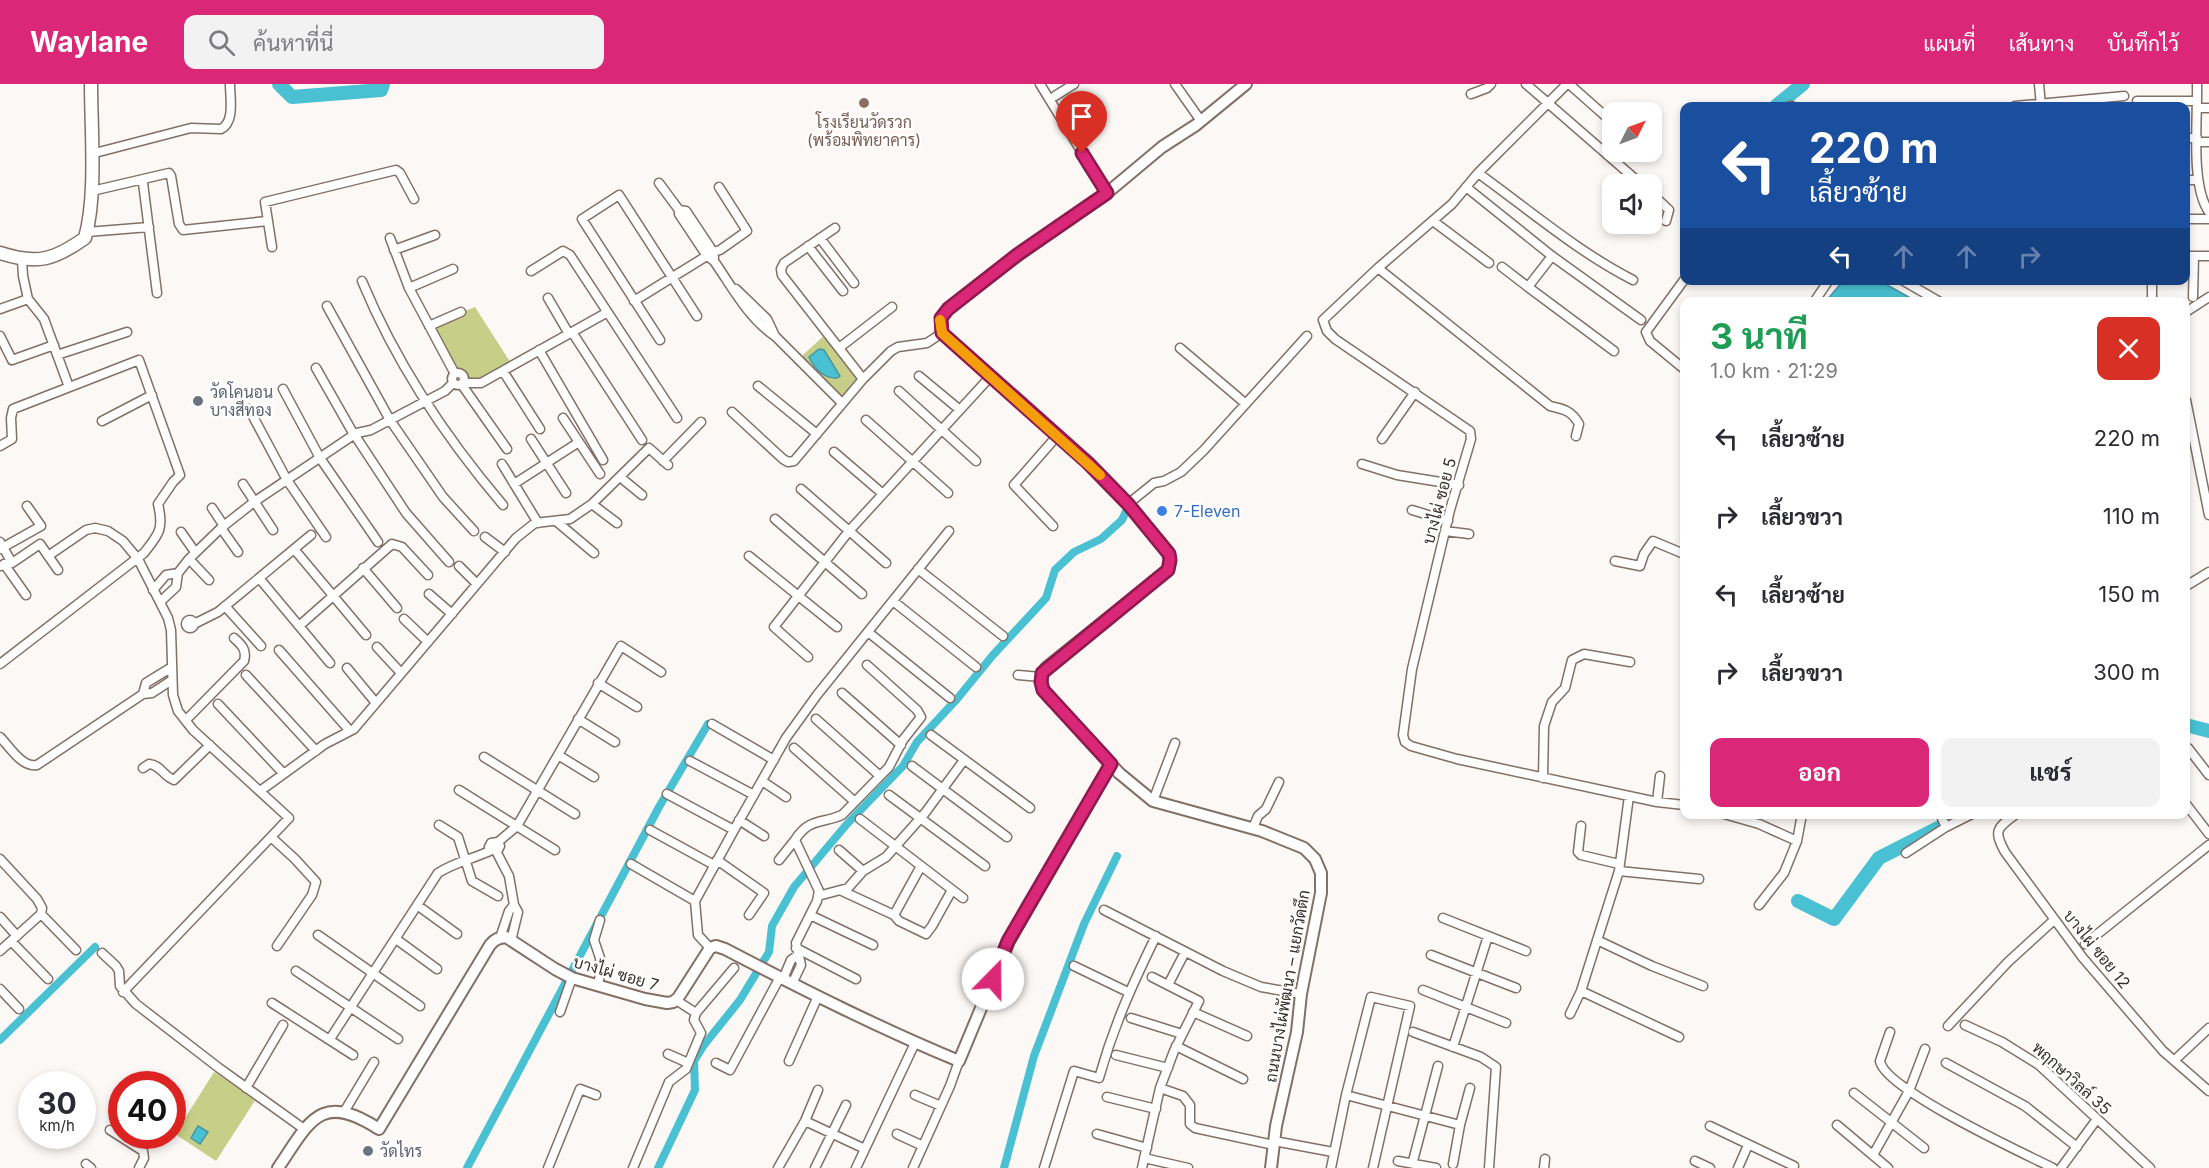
<!DOCTYPE html>
<html lang="th">
<meta charset="utf-8">
<style>
:root{--surface:#fff;--page:#f2f2f3;--text:#2b2b33;--muted:#7c7c81;--accent:#db2777}
body{margin:0;font-family:Inter,Sarabun,sans-serif;background:var(--page);color:var(--text);height:100vh;display:flex;flex-direction:column;font-size:22px;white-space:nowrap}
*{box-sizing:border-box;margin:0}
p{font-size:20px;color:var(--muted)}
.icon{flex:none;width:33px;height:33px;fill:none;stroke:currentColor;stroke-width:2;stroke-linecap:round;stroke-linejoin:round}
.map{position:relative;flex:1;overflow:hidden}
.details{position:absolute;left:1680px;top:213px;width:510px;height:522px;display:flex;flex-direction:column;background:var(--surface);border-radius:12px;box-shadow:0 3px 9px #0003}
.details>*{flex:none}
.guide{position:absolute;left:1680px;top:18px;width:510px;height:183px;border-radius:12px;box-shadow:0 3px 9px #0003;background:#1a4fa0;color:#fff;overflow:hidden}
.needle{width:39px;rotate:48deg}
.buttons{position:absolute;left:1602px;top:18px;display:grid;gap:12px}
.buttons a{display:grid;place-items:center;width:60px;height:60px;border-radius:12px;background:var(--surface);box-shadow:0 3px 9px #0003;font-size:30px}
.speed{position:absolute;left:18px;top:987px;display:flex;gap:12px;font-size:30px;font-weight:700;text-align:center}
.speed>*{display:grid;place-content:center;width:78px;height:78px;border-radius:50%;background:var(--surface);box-shadow:0 3px 9px #0003;line-height:1}
.speed small{font-size:15px;font-weight:400}
.speed .limit{border:9px solid #d22;background:#fff;color:#111}
.pin{position:absolute;display:grid;place-items:center;width:51px;height:51px;color:#fff;margin:-62px -26px;border-radius:50% 50% 50% 0;rotate:-45deg;box-shadow:0 0 6px #0007}
.pin .icon{rotate:45deg}
.me{position:absolute;width:66px;margin:-33px;rotate:22deg;stroke-linejoin:round;filter:drop-shadow(0 0 4px #0008)}
.turn{display:flex;align-items:center;gap:21px;height:126px;padding:0 30px;font-size:27px}
.turn .icon{width:78px;height:78px;stroke-width:2.5}
.turn b{display:block;font-size:42px;line-height:51px}
.lanes{display:flex;align-items:center;height:57px;padding:0 30px;background:#0003;justify-content:center;gap:30px;direction:ltr}
.lanes .off{opacity:.35}
.round{display:grid;place-items:center;flex:none;width:63px;height:63px;border-radius:12px;background:var(--page)}
.overview{display:flex;align-items:center;justify-content:space-between;height:102px;padding:0 30px}
h1{font-size:36px;font-weight:700;line-height:45px;color:#1e9e55}
.action{display:flex;gap:12px;margin-top:auto;padding:12px 30px}
.action a{flex:1;height:69px;border-radius:12px;background:var(--accent);color:#fff;font-size:24px;font-weight:700;line-height:69px;text-align:center}
.action a+a{background:var(--page);color:var(--text)}
ul{padding:0;list-style:none}
li{display:flex;align-items:center;gap:18px;height:78px;padding:0 30px}
li div{flex:1}
li b{display:block;font-size:22px}
li em{font-style:normal}
header{display:flex;align-items:center;gap:36px;box-sizing:border-box;height:84px;padding:0 30px;background:var(--accent);color:#fff}
header strong{font-size:28px}
nav{display:flex;gap:33px;margin-inline-start:auto;font-size:21px}
.search{width:420px;height:54px;background:var(--page);display:flex;align-items:center;gap:15px;box-sizing:border-box;padding:0 21px;border-radius:12px;color:var(--muted);font-size:22px}
.map>svg:first-child{display:block}
.green{fill:#c7ce88}
.water{fill:#49c1d2;stroke:#4496a0;stroke-width:1.5}
.lines{fill:none;stroke-linecap:round;stroke-linejoin:round}
.canal{stroke:#49c1d2;stroke-width:8}
.river{stroke:#49c1d2;stroke-width:14}
.minor-casing{stroke:#827066;stroke-width:11}
.tertiary-casing{stroke:#827066;stroke-width:14}
.secondary-casing{stroke:#827066;stroke-width:15}
.minor{stroke:#fff;stroke-width:8}
.tertiary{stroke:#fff;stroke-width:10}
.secondary{stroke:#fff;stroke-width:12}
.route-casing{stroke:#8e194d;stroke-width:15}
.route{stroke:#db2777;stroke-width:10}
.slow{stroke:#f59e0b;stroke-width:10}
.education-dot{fill:#8d6e63;stroke:#fff;stroke-width:2}
.worship-dot{fill:#6b7280;stroke:#fff;stroke-width:2}
.shop-dot{fill:#3f7fe0;stroke:#fff;stroke-width:2}
.labels{text-anchor:middle;dominant-baseline:central;stroke-width:5;stroke-linejoin:round;paint-order:stroke}
.education-label{font-size:16px;fill:#785e54;stroke:#fff}
.worship-label{font-size:16px;fill:#5b616d;stroke:#fff;text-anchor:start}
.street-label{font-size:16px;fill:#37302b;stroke:#fff}
.shop-label{font-size:16px;fill:#366cbe;stroke:#fff;text-anchor:start}
</style>
<header>
<strong>Waylane</strong>
<div class="search"><svg class="icon" aria-label="search" viewBox="0 0 24 24"><circle cx="10" cy="10" r="6"/><path d="M15 15l6 6"/></svg>ค้นหาที่นี่</div>
<nav><a>แผนที่</a><a>เส้นทาง</a><a>บันทึกไว้</a></nav>
</header>
<div class="map">
<svg width="2209" height="1084" viewBox="0 0 2209 1084">
<rect width="100%" height="100%" fill="#fcf8f6"/>
<path class="green" d="M 475,223 L 512,281 L 481,299 L 464,299 L 464,293 L 458,289 L 429,242 Z
M 827,249 L 863,295 L 842,319 L 794,279 Z
M 214,988 L 256,1015 L 216,1077 L 175,1050 Z"/>
<path class="water" d="M 1843,197 L 1880,197 L 1916,217 L 1826,217 Z
M 819,265 L 824,266 L 840,292 L 837,294 C 824,295 814,284 809,273 Z
M 198,1042 L 208,1048 L 200,1060 L 191,1054 Z"/>
<g class="lines">
<path class="canal" d="M 0,956 L 95,863
M 467,1084 L 659,723 L 708,640
M 658,1084 L 695,1006 L 694,977 L 704,961 L 740,916 L 769,868 L 772,842 L 794,803 L 847,740 L 903,682 L 917,658 L 957,615 L 993,571 L 1046,514 L 1055,486 L 1074,468 L 1101,455 L 1122,436 L 1127,425
M 1004,1084 L 1034,972 L 1084,840 L 1117,772"/>
<path class="river" d="M 279,0 L 292,13 L 381,6 L 383,0
M 1776,22 L 1803,0
M 2186,641 L 2209,647
M 1798,817 L 1834,835 L 1879,774 L 1938,744"/>
<g class="minor-casing">
<path id="minor" d="M 1040,0 L 1107,109
M 1175,0 L 1201,37
M 1526,0 L 1641,100
M 1567,0 L 1478,89 L 1452,120 L 1378,184 L 1323,236 L 1327,247 L 1335,255 L 1470,347 L 1471,355 L 1450,426 L 1412,585 L 1403,651 L 1405,658 L 1411,662 L 1457,675 L 1657,718 L 1684,721
M 1569,0 L 1612,38
M 2039,0 L 2041,22
M 2197,0 C 2198,35 2190,101 2209,128
M 1471,10 L 1487,4 L 1491,0
M 1055,12 L 1074,0
M 2137,17 L 2197,17
M 1790,22 L 1792,22
M 2015,22 L 2124,12
M 2197,24 L 2209,24
M 2186,54 L 2197,54
M 2197,58 L 2209,58
M 91,70 L 191,44 L 221,45 C 235,38 230,14 230,0
M 1478,89 C 1528,125 1578,168 1633,196
M 2186,96 L 2197,96
M 143,99 L 157,209
M 659,99 L 679,126 L 679,130 L 707,172 L 714,177 C 732,203 748,234 776,253 L 842,319
M 1466,103 L 1552,172 L 1641,236
M 92,107 L 169,89 L 171,92 L 179,140 L 183,146 L 267,137
M 1652,110 L 1669,126 L 1666,137
M 679,126 L 686,127 L 710,163 L 714,173
M 2186,135 L 2209,135
M 1433,137 L 1489,179
M 835,144 L 784,179 L 781,185 L 782,191 L 863,295
M 87,148 L 149,143
M 390,154 L 409,204 L 455,290
M 820,154 L 854,199
M 808,162 L 843,207
M 272,163 L 265,118 L 396,86 L 400,89 L 414,115
M 394,166 L 435,151
M 1552,172 L 1528,203 L 1614,267
M 2186,172 L 2209,172
M 22,176 L 23,192 L 28,215 L 44,235 L 69,303
M 1502,183 L 1528,203
M 1378,184 L 1550,322 C 1564,325 1572,327 1579,340 L 1576,352
M 531,187 L 563,167 L 570,171 L 677,334
M 1684,196 L 1646,248 L 1650,257 L 1684,285
M 1902,196 L 1940,218
M 2152,196 L 2152,218
M 362,197 C 396,279 446,354 503,421
M 409,204 L 453,185
M 736,205 L 767,235 L 775,252
M 2193,213 L 2194,172
M 548,214 L 569,250
M 634,217 L 713,168 L 720,166 L 747,147 L 719,103
M 1814,218 L 1829,196
M 327,222 L 390,336 L 443,413 L 474,447
M 0,225 L 28,215
M 2186,228 L 2209,213
M 429,242 L 461,228
M 572,248 L 642,356
M 0,252 L 12,276 L 54,261
M 660,256 L 582,135 L 619,111 L 697,232
M 839,264 L 892,223
M 1180,264 L 1246,320
M 539,266 L 603,376
M 57,271 L 127,248
M 316,284 L 353,349
M 503,287 L 540,345
M452 295a6 6 0 1 1 12 0a6 6 0 1 1-12 0Z
M 919,292 L 960,326
M 464,299 L 481,299 L 606,229
M 462,301 L 507,365
M 758,302 L 817,350
M 283,305 L 320,374 L 378,458
M 899,307 L 976,377
M 2186,316 L 2209,431
M 249,325 L 287,396 L 326,453
M 732,328 L 783,375 L 788,378 L 794,377 L 863,295 L 891,267 L 898,263 L 927,259 L 942,249
M 563,334 L 600,390
M 866,336 L 948,409
M 102,337 L 152,311
M 357,349 L 371,346 L 445,307 L 453,299
M 356,353 L 406,429 L 449,478
M 531,355 L 566,409
M 1382,355 L 1415,308
M 0,362 L 12,355 L 11,334 L 13,325 L 139,276 L 180,391 L 173,398 L 158,420 C 164,445 159,450 144,469 L 0,580
M 834,368 L 883,410
M 663,377 L 701,338
M 502,380 L 538,439
M 1362,380 L 1397,391 L 1459,401
M 620,393 L 642,411
M 243,400 L 273,446
M 514,400 L 579,358
M 801,405 L 886,479
M 592,420 L 617,439
M 1128,420 L 1154,399 L 1164,397 L 1181,388 L 1204,366 L 1307,252
M 212,424 L 224,442
M 1412,426 L 1448,437
M 775,435 L 862,510
M 556,437 L 594,469
M 1053,442 L 1014,401 L 1057,352
M 221,444 L 238,468
M 1445,447 L 1469,450
M 181,448 L 195,468
M 485,453 L 505,468
M 0,458 L 12,479
M 0,465 L 41,442 L 27,422
M 294,465 L 366,551
M 48,472 L 86,446 L 95,444 L 108,447 L 123,457 L 138,475 L 168,534 L 171,546 L 173,611 L 178,627 L 193,646 L 289,734 L 123,908
M 749,472 L 837,543
M 189,475 L 209,496
M 1615,477 L 1640,482 L 1644,470 L 1653,457 L 1684,470
M 4,480 L 26,511
M 0,482 L 12,479 L 40,460 L 58,486
M 459,482 L 477,500
M 363,484 L 397,524
M 918,485 L 1003,552
M 259,494 L 330,579
M 2186,502 L 2209,488
M 153,506 L 166,491 L 178,489
M 429,510 L 452,530
M 893,517 L 976,583
M 160,518 L 176,503 L 178,489 L 189,475 L 221,444 L 254,418 L 352,352
M 225,522 L 261,562
M 404,535 L 428,558
M186 540a4 4 0 1 1 8 0a4 4 0 1 1-8 0Z
M 194,540 L 218,528 L 311,451
M 299,542 L 392,460 L 402,463 L 428,491
M 868,548 L 950,614
M 377,563 L 401,589
M 279,566 L 350,647
M 808,573 L 774,543 L 849,447 L 990,293
M 347,584 L 376,619
M 246,591 L 316,667
M 1018,591 L 1041,593
M 598,599 L 637,623
M 842,609 L 901,661
M 143,610 L 146,599 L 172,583
M 218,620 L 283,689
M 578,635 L 615,658
M 816,635 L 880,692
M 186,636 L 244,577 C 247,566 242,561 234,554
M 712,640 L 774,676
M 931,651 L 1030,724
M 0,653 C 9,662 22,684 37,681 L 143,610 L 152,609 L 172,596
M 794,664 L 854,717
M 2188,664 L 2209,691
M 558,671 L 594,693
M 484,673 L 575,730
M 690,677 L 754,711
M 912,682 L 1007,753
M 143,684 L 149,680 C 161,681 163,692 174,696 L 210,661
M 1543,694 L 1544,642 L 1552,618 L 1565,604 L 1572,576 L 1584,570 L 1630,578
M 762,697 L 786,713
M 459,706 L 555,766
M 260,707 L 325,660 L 354,645 L 516,454 L 535,439 L 570,435 L 592,420 L 649,364 L 668,381
M 667,710 L 734,746
M 889,711 L 985,782
M 1153,717 L 1175,659
M 1657,718 L 1660,692
M 2186,720 L 2209,750
M 1724,730 L 1759,740 L 1797,757 L 1802,730
M 2016,730 C 1997,744 1993,746 2005,768 L 2083,874 L 2163,967 L 2209,1007
M 860,735 L 963,814
M 739,736 L 764,752
M 439,741 L 458,753 L 472,797 L 498,812
M 1581,742 L 1578,768 L 1581,771 L 1619,780
M 1946,743 L 1972,730
M 1253,744 L 1258,732 L 1266,725 L 1279,698
M 650,746 L 714,781
M 271,753 L 295,775 L 316,798 L 312,811 L 277,862
M 498,758 L 500,762 L 498,766 L 492,766 L 489,763 L 491,759 L 498,758 L 517,742 L 621,562 L 661,588
M 839,766 L 863,787
M 496,767 L 509,792 L 514,821 L 518,828 L 511,857
M 1906,769 L 1946,743 L 1940,730
M 0,775 L 37,815 L 42,824 L 41,830 L 0,867
M 717,776 L 764,809 L 749,831
M 779,776 L 795,756
M 631,780 L 695,817
M 1619,787 L 1699,795
M 842,807 L 894,831 L 921,782
M 818,812 L 848,804 L 863,787 L 886,773 L 925,729 L 964,676
M 417,821 L 457,850
M 1759,821 L 1784,789 L 1797,757
M 1104,826 L 1223,887 L 1261,903 L 1301,910
M 41,830 L 76,866
M 810,831 L 873,861
M 894,831 L 899,837 L 926,850 L 932,842 L 952,806
M 0,833 L 17,852
M 1443,834 L 1526,867
M 318,851 L 420,922
M 500,854 L 509,827 L 514,821
M 396,855 L 437,885
M 1597,856 L 1652,882 L 1703,902
M 11,857 L 48,895
M 2085,860 L 2209,761
M 710,864 L 698,851 L 695,817 L 734,746 L 786,654 L 817,611 L 949,447
M 796,864 L 856,895
M 102,869 L 116,882 L 119,887 L 120,902 L 136,920 L 219,984 L 304,1045
M 1431,871 L 1516,904
M 1074,882 L 1128,908
M 296,887 L 398,955
M 783,895 L 791,876 L 798,871
M 792,900 L 801,881 L 796,859 L 817,817 L 819,807 L 795,756 C 809,734 821,740 842,731 L 889,683 L 903,656 L 921,633 L 917,626 L 867,581
M 598,901 L 601,885 L 600,874 L 594,856 L 600,836
M 1168,901 L 1183,872
M 0,905 L 19,925
M 1423,906 L 1506,939
M 1581,907 L 1679,953
M 676,916 L 696,929
M 272,919 L 353,971
M 560,928 L 572,894
M 1193,928 L 1247,952
M 1570,930 L 1581,907 L 1619,787 L 1629,712
M 1131,934 L 1182,950
M 1965,941 L 2002,958 L 2039,981 L 2150,1084
M 1948,942 L 2008,878 L 2054,836
M 1413,948 L 1481,973 L 1496,983 L 1489,1084
M 1890,948 L 1880,977 C 1884,1005 2023,1069 2053,1084
M 330,955 L 438,789 C 455,778 473,775 492,766
M 1176,962 L 1243,995
M 1453,963 L 1488,852
M 668,970 L 688,979
M 1116,971 L 1168,984
M 2178,973 L 2209,944
M 789,977 L 818,912
M 716,979 L 730,986 L 780,893
M 1946,979 L 2025,1022 L 2077,1063
M 246,1004 L 283,941
M 1160,1004 L 1183,1012 L 1190,1021 L 1190,1040 L 1195,1044 L 1274,1061
M 1854,1009 L 1924,1064
M 915,1011 L 941,1022
M 1346,1011 L 1460,1041 L 1470,1004
M 1107,1013 L 1156,1025
M 344,1028 L 374,978
M 805,1037 L 865,1065
M 1837,1041 L 1888,1084
M 1710,1042 L 1794,1082
M 110,1046 L 143,1067 L 144,1074 L 139,1084
M 897,1050 L 923,1062
M 1097,1050 L 1147,1064
M 1274,1057 L 1333,1068
M 1873,1071 L 1909,1007 L 1925,965
M 1144,1074 L 1188,1084
M 1398,1077 L 1436,1084
M 1413,1077 L 1438,982
M 1695,1077 L 1710,1084
M 86,1080 L 91,1084
M 1453,1080 L 1460,1041
M 548,1084 L 580,1005 L 596,1011
M 633,1084 L 669,998 L 686,985 L 701,949 L 694,936 L 696,929 L 734,884
M 778,1084 L 805,1037 L 818,1006
M 815,1084 L 846,1021
M 856,1084 L 915,959
M 913,1084 L 950,1002 L 959,977
M 1044,1084 L 1074,987 L 1099,994 C 1114,941 1132,901 1156,852
M 1142,1084 L 1160,1004 L 1174,967 L 1199,917 L 1152,893
M 1331,1084 L 1346,1011 L 1371,913 L 1410,922 L 1373,1084
M 1544,1084 L 1545,1075
M 1738,1084 L 1748,1061
M 2061,1084 L 2097,1035"/>
</g>
<g class="tertiary-casing">
<path id="tertiary" d="M 1246,0 L 1196,41 L 1162,63 L 1107,109 L 1018,171 L 948,225 L 941,234 L 942,249 L 1088,379 L 1128,420 L 1169,469 L 1170,476 L 1168,486 L 1046,584 L 1041,593 L 1043,606 L 1119,689 L 1153,717 L 1262,747 L 1304,764 L 1315,775 L 1321,789 L 1321,809 L 1301,910 L 1297,948 L 1276,1042 L 1271,1084
M 278,1084 C 310,1037 320,1007 379,1045 L 490,861 C 495,855 498,854 506,853 L 555,885 L 572,894 L 645,915 L 667,919 L 673,918 L 678,914 L 710,864 L 716,862 L 725,865 C 802,905 879,944 959,977 L 1009,857 L 1111,680"/>
</g>
<g class="secondary-casing">
<path id="secondary" d="M 0,169 C 37,181 54,176 85,154 C 97,111 91,46 91,0"/>
</g>
<use href="#minor" class="minor"/>
<use href="#tertiary" class="tertiary"/>
<use href="#secondary" class="secondary"/>
</g>
<g class="lines">
<g class="route-casing">
<path id="route" d="M 993,895 L 1008,857 L 1111,680 L 1043,606 L 1041,598 L 1042,589 L 1168,486 L 1170,476 L 1169,470 L 1128,420 L 1088,379 L 942,249 L 941,234 L 948,225 L 1017,171 L 1107,109 L 1082,69"/>
</g>
<use href="#route" class="route"/>
<path class="slow" d="M 940,236 L 942,249 L 1100,391"/>
</g>
<circle class="education-dot" cx="864" cy="19" r="6"/>
<g class="worship-dot">
<circle cx="198" cy="317" r="6"/>
<circle cx="368" cy="1067" r="6"/>
</g>
<circle class="shop-dot" cx="1162" cy="427" r="6"/>
<g class="labels">
<g class="education-label">
<text x="864" y="38">โรงเรียนวัดรวก<tspan x="864" dy="18">(พร้อมพิทยาคาร)</tspan></text>
</g>
<g class="worship-label">
<text x="210" y="308">วัดโคนอน<tspan x="210" dy="18">บางสีทอง</tspan></text>
<text x="380" y="1067">วัดไทร</text>
</g>
<g class="street-label">
<text transform="translate(1439 417) rotate(-75)">บางไผ่ ซอย 5</text>
<text transform="translate(2097 865) rotate(51)">บางไผ่ ซอย 12</text>
<text transform="translate(616 889) rotate(16)">บางไผ่ ซอย 7</text>
<text transform="translate(1287 902) rotate(-80)">ถนนบางไผ่พัฒนา – แยกวัดตึก</text>
<text transform="translate(2072 994) rotate(42)">พฤกษาวิลล์ 35</text>
</g>
<g class="shop-label">
<text x="1174" y="427">7-Eleven</text>
</g>
</g>
</svg>
<div class="buttons">
<a><svg class="needle" viewBox="-14 -14 28 28"><path d="M0-13l5 13h-10z" fill="#e53935"/><path d="M0 13l5-13h-10z" fill="#7c7c81"/></svg></a>
<a><svg class="icon" aria-label="sound" viewBox="0 0 24 24"><path d="M4 9h4l5-4v14l-5-4H4zM17 9q2 3 0 6"/></svg></a>
</div>
<div class="speed"><div>30<small>km/h</small></div><div class="limit">40</div></div>
<div class="pin" style="left:1082px;top:69px;background:#d93025"><svg class="icon" aria-label="arrive" viewBox="0 0 24 24"><path d="M6 21V4h12l-3 4 3 4H6"/></svg></div>
<svg class="me" style="left:993px;top:895px" viewBox="-20 -20 40 40"><circle r="19" fill="#fff"/><path d="M0-13L10 11 0 6-10 11z" fill="#db2777"/></svg>
<div class="guide">
<div class="turn"><svg class="icon" aria-label="left" viewBox="0 0 24 24"><path d="M17 20v-9H6M10 6l-5 5 5 5"/></svg><div><b>220 m</b>เลี้ยวซ้าย</div></div>
<div class="lanes"><svg class="icon" aria-label="left" viewBox="0 0 24 24"><path d="M17 20v-9H6M10 6l-5 5 5 5"/></svg><svg class="icon off" aria-label="ahead" viewBox="0 0 24 24"><path d="M12 20V5M6 11l6-6 6 6"/></svg><svg class="icon off" aria-label="ahead" viewBox="0 0 24 24"><path d="M12 20V5M6 11l6-6 6 6"/></svg><svg class="icon off" aria-label="right" viewBox="0 0 24 24"><path d="M7 20v-9h11M14 6l5 5-5 5"/></svg></div>
</div>
<section class="details">
<div class="overview"><div><h1>3 นาที</h1><p>1.0 km · 21:29</p></div><a class="round" style="background:#d93025;color:#fff"><svg class="icon" aria-label="close" viewBox="0 0 24 24"><path d="M6 6l12 12M18 6L6 18"/></svg></a></div>
<ul>
<li><svg class="icon" aria-label="left" viewBox="0 0 24 24"><path d="M17 20v-9H6M10 6l-5 5 5 5"/></svg><div><b>เลี้ยวซ้าย</b></div><em>220 m</em></li>
<li><svg class="icon" aria-label="right" viewBox="0 0 24 24"><path d="M7 20v-9h11M14 6l5 5-5 5"/></svg><div><b>เลี้ยวขวา</b></div><em>110 m</em></li>
<li><svg class="icon" aria-label="left" viewBox="0 0 24 24"><path d="M17 20v-9H6M10 6l-5 5 5 5"/></svg><div><b>เลี้ยวซ้าย</b></div><em>150 m</em></li>
<li><svg class="icon" aria-label="right" viewBox="0 0 24 24"><path d="M7 20v-9h11M14 6l5 5-5 5"/></svg><div><b>เลี้ยวขวา</b></div><em>300 m</em></li>
</ul>
<div class="action"><a>ออก</a><a>แชร์</a></div>
</section>
</div>
